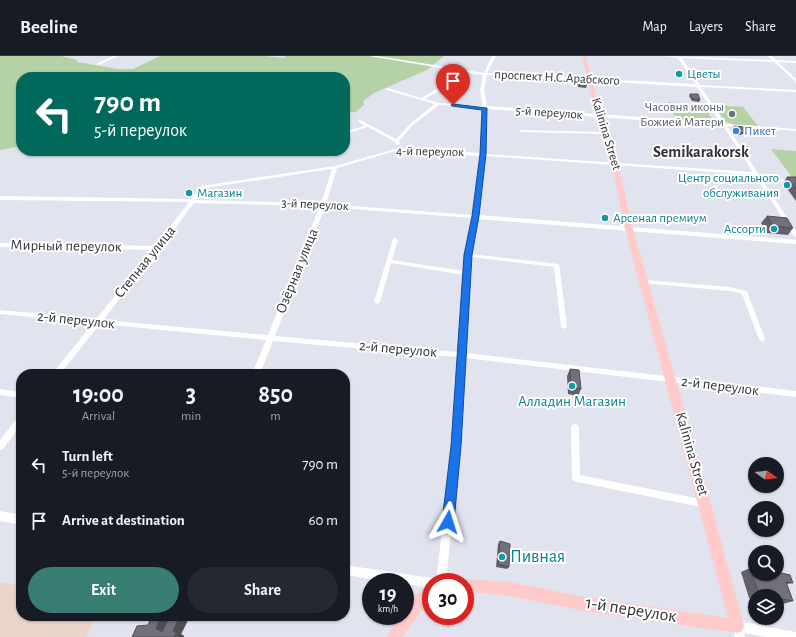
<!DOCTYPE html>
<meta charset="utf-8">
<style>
:root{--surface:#171b24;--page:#242831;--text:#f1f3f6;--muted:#9ea1a6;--line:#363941;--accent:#387d71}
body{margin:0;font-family:"Alegreya Sans",sans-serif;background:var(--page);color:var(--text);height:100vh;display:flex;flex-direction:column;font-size:15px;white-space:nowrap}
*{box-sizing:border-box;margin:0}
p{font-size:13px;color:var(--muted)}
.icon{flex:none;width:22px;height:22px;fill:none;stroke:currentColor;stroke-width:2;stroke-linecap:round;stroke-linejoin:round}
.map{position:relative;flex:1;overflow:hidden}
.panel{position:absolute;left:16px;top:313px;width:334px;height:252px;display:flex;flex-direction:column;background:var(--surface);border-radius:16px;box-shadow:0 1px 3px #0004}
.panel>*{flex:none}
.hud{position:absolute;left:16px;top:16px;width:334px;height:84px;border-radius:16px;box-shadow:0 1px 3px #0004;background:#00695c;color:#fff;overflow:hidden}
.needle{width:26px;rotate:104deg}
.buttons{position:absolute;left:748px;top:401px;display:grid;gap:8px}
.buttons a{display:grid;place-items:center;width:36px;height:36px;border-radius:50%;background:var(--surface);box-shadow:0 1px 3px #0004;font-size:20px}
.speed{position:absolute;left:362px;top:517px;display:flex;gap:8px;font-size:20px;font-weight:700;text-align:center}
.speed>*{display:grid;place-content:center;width:52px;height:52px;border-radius:50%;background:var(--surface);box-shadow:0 1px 3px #0004;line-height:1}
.speed small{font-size:10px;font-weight:400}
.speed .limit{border:6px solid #d22;background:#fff;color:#111}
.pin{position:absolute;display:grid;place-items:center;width:34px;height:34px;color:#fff;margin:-41px -17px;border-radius:50% 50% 50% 0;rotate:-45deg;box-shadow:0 0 4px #0007}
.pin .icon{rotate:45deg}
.me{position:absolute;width:44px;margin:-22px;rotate:6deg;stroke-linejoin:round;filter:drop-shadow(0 0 3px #0008)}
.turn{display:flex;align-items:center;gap:14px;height:84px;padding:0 12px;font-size:18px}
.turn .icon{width:52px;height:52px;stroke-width:2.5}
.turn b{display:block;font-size:28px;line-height:34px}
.eta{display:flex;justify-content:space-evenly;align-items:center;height:68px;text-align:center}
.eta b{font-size:24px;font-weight:700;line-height:28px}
.primary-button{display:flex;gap:8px;margin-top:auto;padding:8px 12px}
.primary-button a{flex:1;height:46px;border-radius:24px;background:var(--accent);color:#fff;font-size:16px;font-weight:700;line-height:46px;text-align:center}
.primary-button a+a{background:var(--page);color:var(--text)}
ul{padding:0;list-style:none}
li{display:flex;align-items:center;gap:12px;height:56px;padding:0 12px}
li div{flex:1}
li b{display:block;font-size:15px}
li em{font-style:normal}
header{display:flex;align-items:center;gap:24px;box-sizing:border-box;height:56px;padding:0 20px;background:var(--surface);border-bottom:1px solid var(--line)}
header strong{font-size:19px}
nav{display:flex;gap:22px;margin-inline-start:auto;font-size:14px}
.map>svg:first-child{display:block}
.industrial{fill:#ecd4ca}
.green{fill:#b5d2a6}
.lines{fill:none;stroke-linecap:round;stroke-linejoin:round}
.minor{fill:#fff;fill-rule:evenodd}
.major{fill:#fecbca;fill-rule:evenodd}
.wall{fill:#62616a}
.shaded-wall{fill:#504f56}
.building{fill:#72717b;stroke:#504f56}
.route{fill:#1a73e8;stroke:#114b97}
.culture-dot{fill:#0f9aa8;stroke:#fff;stroke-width:1.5}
.worship-dot{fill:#6b7280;stroke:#fff;stroke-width:1.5}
.shop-dot{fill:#3f7fe0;stroke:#fff;stroke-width:1.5}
.labels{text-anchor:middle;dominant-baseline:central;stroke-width:4;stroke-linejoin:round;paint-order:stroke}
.far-culture-label{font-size:13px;fill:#0d838f;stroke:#fff;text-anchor:start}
.far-street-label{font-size:13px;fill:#323337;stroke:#fff}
.far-worship-label{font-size:13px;fill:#5b616d;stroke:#fff;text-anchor:end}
.far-shop-label{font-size:13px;fill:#366cbe;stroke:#fff;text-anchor:start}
.street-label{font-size:15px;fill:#323337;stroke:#fff}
.culture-label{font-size:15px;fill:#0d838f;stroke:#fff}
.far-district-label{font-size:16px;font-weight:bold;fill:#323337;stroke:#fff}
.near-culture-label{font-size:18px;fill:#0d838f;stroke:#fff;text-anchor:start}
.near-street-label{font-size:18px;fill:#323337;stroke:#fff}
</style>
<header>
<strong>Beeline</strong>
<nav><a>Map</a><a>Layers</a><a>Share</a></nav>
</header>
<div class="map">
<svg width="796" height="581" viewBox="0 0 796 581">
<rect width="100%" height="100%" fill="#e1e3ee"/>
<path class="industrial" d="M 0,526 L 21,530 L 21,560 L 97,560 L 86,581 L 0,581 Z"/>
<path class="green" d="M 0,0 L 61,0 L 77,4 L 77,6 L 119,13 L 133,13 L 160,0 L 264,0 L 284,2 L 286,0 L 444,0 L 427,14 L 374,37 L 363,45 L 364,49 L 356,56 L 345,57 L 345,21 L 21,21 L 21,90 L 0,94 Z
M 668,46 L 703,49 L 714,66 L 676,63 Z
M 713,49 L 743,51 L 758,70 L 736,69 L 726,66 Z
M 771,93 L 796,95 L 796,124 L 794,124 Z"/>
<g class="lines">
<path class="minor" d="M 113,0 L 118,0 L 99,9 L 96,8 Z
M 369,0 L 377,0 L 484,17 L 492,0 L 496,0 L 487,17 L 696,28 L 678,2 L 662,0 L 772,4 L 768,0 L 772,0 L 776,4 L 796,5 L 796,7 L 778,6 L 796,23 L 796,26 L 774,6 L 682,2 L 700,29 L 796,34 L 796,36 L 701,31 L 725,68 L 796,73 L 796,75 L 727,70 L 761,122 L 796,124 L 796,126 L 763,125 L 796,175 L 796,181 L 793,179 L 755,119 L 485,100 L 478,159 L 796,184 L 796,188 L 477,163 L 471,198 L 559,208 L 567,271 L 564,273 L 561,271 L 554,211 L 471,201 L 465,297 L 796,335 L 796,341 L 465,302 L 460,390 L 446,526 L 436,526 L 452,390 L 458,301 L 273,285 L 260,318 L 252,318 L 266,284 L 100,268 L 60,318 L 52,318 L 93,267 L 0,258 L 0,254 L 96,263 L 153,194 L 0,191 L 0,187 L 155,190 L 189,146 L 0,144 L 0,140 L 191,143 L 201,130 L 335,110 L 399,92 L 481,97 L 483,52 L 439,49 L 413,69 L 399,85 L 400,88 L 398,89 L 396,89 L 395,86 L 368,71 L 349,77 L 345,81 L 345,77 L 347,75 L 365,70 L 359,66 L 358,65 L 360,64 L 396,83 L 411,67 L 435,48 L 387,34 L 387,32 L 388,32 L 421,42 L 449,26 L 450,28 L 425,43 L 438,47 L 483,50 L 480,34 L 483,19 ZM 487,19 L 697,31 L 721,67 L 487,50 L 484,34 ZM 487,53 L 723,70 L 753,116 L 485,98 ZM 399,94 L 480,100 L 472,159 L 326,148 L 337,112 ZM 332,113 L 321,147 L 196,144 L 205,132 ZM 194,147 L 320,150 L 268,279 L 103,264 L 159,193 ZM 325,151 L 472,162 L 465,199 L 464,215 L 392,204 L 398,184 L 395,182 L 393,183 L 374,246 L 377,248 L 380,246 L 391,207 L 464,219 L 458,296 L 275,280 Z
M 520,74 L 603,76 L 605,77 L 603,78 L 521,76 L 520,76 Z
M 645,224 L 730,231 L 747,235 L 765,283 L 762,286 L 759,283 L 742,238 L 730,235 L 643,227 L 642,226 Z
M 0,333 L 21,336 L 21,342 L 0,339 Z
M 21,360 L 21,369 L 3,393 L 0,394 L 0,384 L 18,361 Z
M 575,368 L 578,369 L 579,372 L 580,419 L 705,444 L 708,445 L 710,448 L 708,451 L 705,452 L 573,425 L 572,422 L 571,372 L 572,369 Z
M 0,455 L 21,459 L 21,469 L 0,465 Z
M 345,509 L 431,522 L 435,523 L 436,526 L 431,526 L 431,532 L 405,528 L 405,526 L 391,526 L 345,519 Z
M 737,565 L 796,576 L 796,581 L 767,581 L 744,577 L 745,581 L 735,581 L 732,570 L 733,566 Z"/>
<path class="major" d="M 582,0 L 586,0 L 606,77 L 618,108 L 633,173 L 711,448 L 744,570 L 742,575 L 737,577 L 585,555 L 509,540 L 465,535 L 465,526 L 460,526 L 465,523 L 509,526 L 585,541 L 728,562 L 625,173 L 612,108 L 600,77 Z
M 431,529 L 431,544 L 426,549 L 402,581 L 386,581 L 400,560 L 405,560 C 405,547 420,534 431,529 Z"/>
</g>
<path class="wall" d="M 579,20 L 588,26 L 586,32 L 578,31 L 577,26 Z
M 690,38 L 700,44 L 699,46 L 692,45 L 689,40 Z
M 734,70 L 751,74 L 740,79 L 736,78 L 733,72 Z
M 787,121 L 796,121 L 796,145 L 783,127 Z
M 767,160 L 793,172 L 788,179 L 767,177 L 761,167 Z
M 570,313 L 581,333 L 578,340 L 568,338 L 567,320 Z
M 500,485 L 509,511 L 507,513 L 496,511 L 498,488 Z
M 750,512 L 793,527 L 787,528 L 793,545 L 783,548 L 777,547 L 777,540 L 755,540 L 755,544 L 749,542 L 741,516 Z
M 152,560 L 202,560 L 200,564 L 189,562 L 181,578 L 184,580 L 184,581 L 132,581 L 148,569 Z"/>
<path class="shaded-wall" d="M 753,72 L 751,74 L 740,79 L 742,77 Z
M 161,560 L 171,560 L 165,576 L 156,573 Z
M 180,560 L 185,560 L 189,562 L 181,578 L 184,580 L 184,581 L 174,581 L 173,575 Z
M 193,560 L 202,560 L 200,564 Z"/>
<path class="building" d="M 579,20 L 586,21 L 588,26 L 580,25 Z
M 690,38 L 698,38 L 700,44 L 693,43 Z
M 734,70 L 753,72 L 742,77 L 738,76 Z
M 787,121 L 796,121 L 796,133 Z
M 767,160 L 787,162 L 793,172 L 773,170 Z
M 570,313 L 579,314 L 581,333 L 571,331 Z
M 500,485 L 510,488 L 509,511 L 498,508 Z
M 750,512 L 755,513 L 755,518 L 777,518 L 777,516 L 790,519 L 793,527 L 786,526 L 793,545 L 777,542 L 777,540 L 764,540 L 759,539 Z
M 152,560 L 161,560 L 156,573 L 162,576 L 170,560 L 180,560 L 173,575 L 176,576 L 174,581 L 132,581 L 137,570 L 148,569 Z"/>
<path class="route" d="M 453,48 L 487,52 L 486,98 L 479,160 L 472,199 L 461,390 L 454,466 L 452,470 L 448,472 L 443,470 L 442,466 L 451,390 L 464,199 L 472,160 L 480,98 L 482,54 L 452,50 L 451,49 Z"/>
<g class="culture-dot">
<circle cx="679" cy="18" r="4"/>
<circle cx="787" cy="129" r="4"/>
<circle cx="189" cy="137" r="4"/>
<circle cx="605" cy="162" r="4"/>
<circle cx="774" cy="173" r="4"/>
<circle cx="572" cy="330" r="4"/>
<circle cx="502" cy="501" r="4"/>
</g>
<circle class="worship-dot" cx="732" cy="58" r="4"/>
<circle class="shop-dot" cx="736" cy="75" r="4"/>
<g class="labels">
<g class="far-culture-label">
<text x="687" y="18">Цветы</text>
<text x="779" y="122" text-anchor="end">Центр социального<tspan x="779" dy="15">обслуживания</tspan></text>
<text x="197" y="137">Магазин</text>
<text x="613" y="162">Арсенал премиум</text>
<text x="766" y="173" text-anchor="end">Ассорти</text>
</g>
<g class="far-street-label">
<text transform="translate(557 22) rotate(3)">проспект Н.С.Арабского</text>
<text transform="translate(549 57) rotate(4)">5-й переулок</text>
<text transform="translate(606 78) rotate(73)">Kalinina Street</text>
<text transform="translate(430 96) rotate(1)">4-й переулок</text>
<text transform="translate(315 149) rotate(3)">3-й переулок</text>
</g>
<g class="far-worship-label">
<text x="724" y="51">Часовня иконы<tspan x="724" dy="15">Божией Матери</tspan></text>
</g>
<g class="far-shop-label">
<text x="744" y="75">Пикет</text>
</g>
<g class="street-label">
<text transform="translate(66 190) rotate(1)">Мирный переулок</text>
<text transform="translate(145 206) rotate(-51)">Степная улица</text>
<text transform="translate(297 215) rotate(-68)">Озёрная улица</text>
<text transform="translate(76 264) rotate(6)">2-й переулок</text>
<text transform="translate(398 293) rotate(5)">2-й переулок</text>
<text transform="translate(720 330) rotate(7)">2-й переулок</text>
<text transform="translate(692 398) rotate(74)">Kalinina Street</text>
</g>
<g class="culture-label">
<text x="572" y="345">Алладин Магазин</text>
</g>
<g class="far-district-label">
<text x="701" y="96">Semikarakorsk</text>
</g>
<g class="near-culture-label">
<text x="510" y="501">Пивная</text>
</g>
<g class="near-street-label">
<text transform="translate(631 554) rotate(9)">1-й переулок</text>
</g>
</g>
</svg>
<div class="buttons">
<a><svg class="needle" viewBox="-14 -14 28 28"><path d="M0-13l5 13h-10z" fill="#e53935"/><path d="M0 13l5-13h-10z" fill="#9ea1a6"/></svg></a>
<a><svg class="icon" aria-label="sound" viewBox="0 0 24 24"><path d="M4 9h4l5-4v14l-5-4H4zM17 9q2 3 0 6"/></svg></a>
<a><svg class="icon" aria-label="search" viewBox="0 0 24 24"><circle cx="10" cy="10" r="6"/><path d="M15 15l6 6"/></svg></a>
<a><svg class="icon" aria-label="layers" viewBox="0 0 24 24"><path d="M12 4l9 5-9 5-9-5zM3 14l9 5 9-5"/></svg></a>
</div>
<div class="speed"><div>19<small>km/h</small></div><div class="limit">30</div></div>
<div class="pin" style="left:453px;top:49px;background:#d93025"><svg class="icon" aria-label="arrive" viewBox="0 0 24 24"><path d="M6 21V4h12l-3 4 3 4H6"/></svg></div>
<svg class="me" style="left:448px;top:466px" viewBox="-20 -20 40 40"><path d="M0-17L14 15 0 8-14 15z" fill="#1a73e8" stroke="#fff" stroke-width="4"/></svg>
<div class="hud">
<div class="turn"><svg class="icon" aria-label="left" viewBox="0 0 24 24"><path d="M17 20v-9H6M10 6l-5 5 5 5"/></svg><div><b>790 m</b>5-й переулок</div></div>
</div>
<section class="panel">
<div class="eta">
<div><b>19:00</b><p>Arrival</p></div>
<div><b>3</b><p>min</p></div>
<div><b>850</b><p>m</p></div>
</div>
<ul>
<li><svg class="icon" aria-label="left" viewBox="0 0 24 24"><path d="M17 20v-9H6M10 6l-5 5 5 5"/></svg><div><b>Turn left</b><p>5-й переулок</p></div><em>790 m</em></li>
<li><svg class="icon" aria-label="arrive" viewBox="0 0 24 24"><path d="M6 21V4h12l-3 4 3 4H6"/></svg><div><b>Arrive at destination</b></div><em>60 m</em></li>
</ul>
<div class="primary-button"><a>Exit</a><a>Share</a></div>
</section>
</div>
